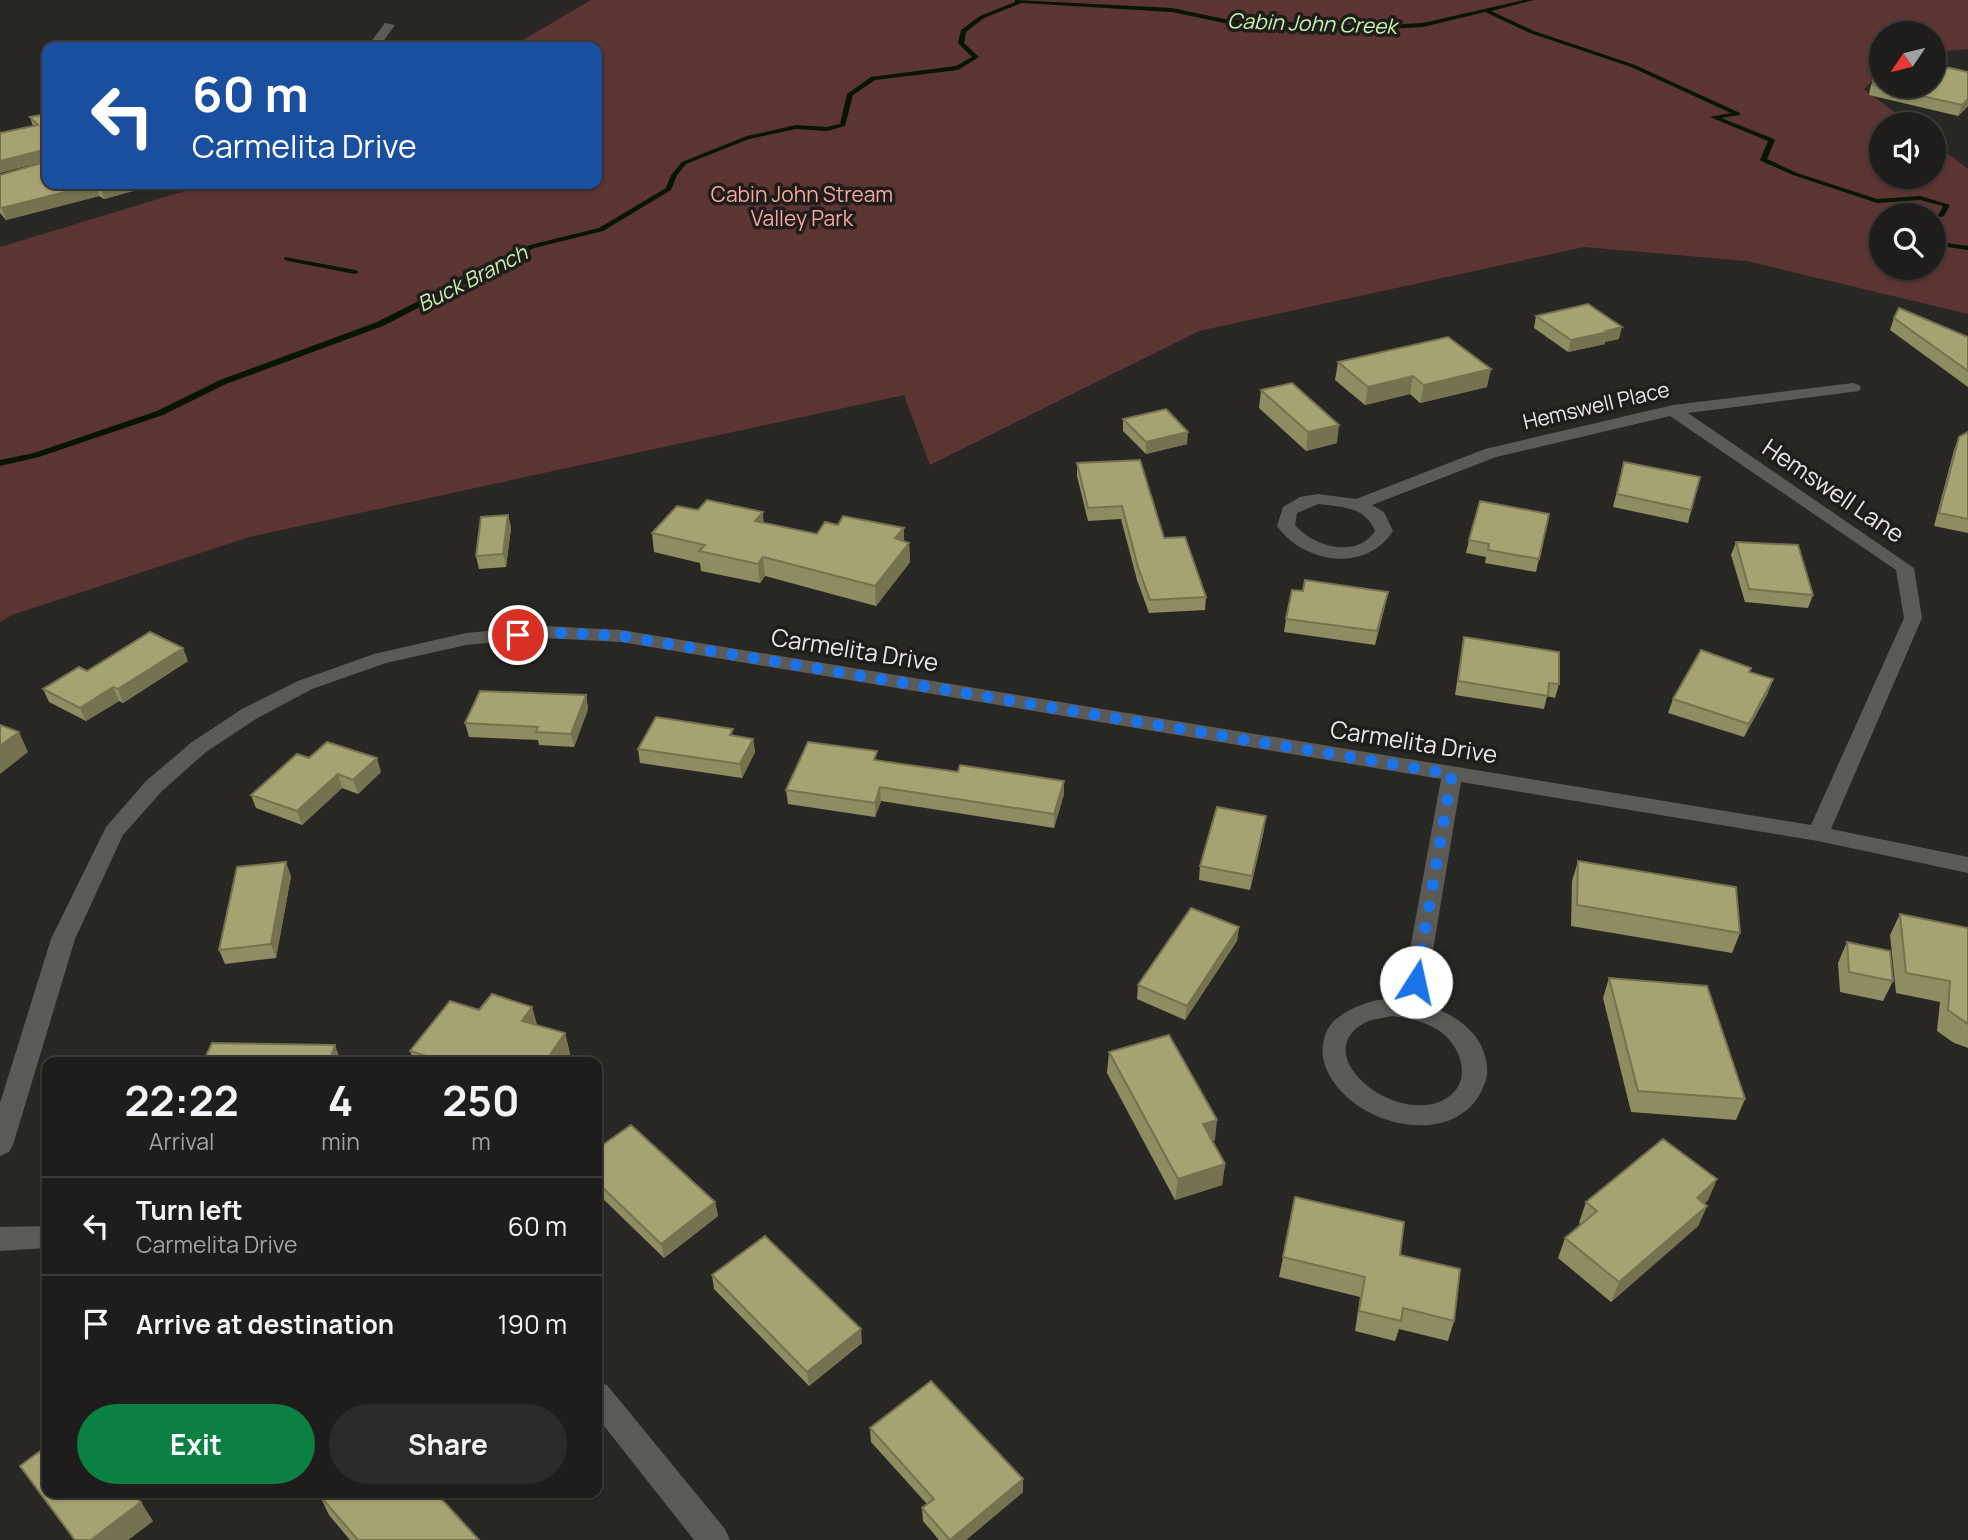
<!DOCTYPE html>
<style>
:root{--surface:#1f1d1b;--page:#2c2a28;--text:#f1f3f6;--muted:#a1a2a3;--line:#3c3b3a;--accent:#0b8043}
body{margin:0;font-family:Manrope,sans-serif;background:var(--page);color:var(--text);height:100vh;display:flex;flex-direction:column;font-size:26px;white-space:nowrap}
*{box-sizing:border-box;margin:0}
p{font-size:23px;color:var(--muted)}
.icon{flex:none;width:38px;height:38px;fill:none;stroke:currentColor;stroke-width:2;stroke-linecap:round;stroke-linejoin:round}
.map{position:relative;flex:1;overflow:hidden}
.details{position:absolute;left:42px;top:1057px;width:560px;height:441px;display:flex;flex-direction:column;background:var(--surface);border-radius:14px;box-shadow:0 2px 5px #0004,0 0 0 2px var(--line)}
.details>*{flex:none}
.top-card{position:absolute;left:42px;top:42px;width:560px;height:147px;border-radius:14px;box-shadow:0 2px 5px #0004,0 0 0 2px var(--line);background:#1a4fa0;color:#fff;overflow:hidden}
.needle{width:46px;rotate:235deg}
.controls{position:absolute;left:1869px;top:21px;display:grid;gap:14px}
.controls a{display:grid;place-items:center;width:77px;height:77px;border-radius:50%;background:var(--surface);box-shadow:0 2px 5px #0004,0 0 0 2px var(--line);font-size:35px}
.pin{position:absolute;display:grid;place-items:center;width:60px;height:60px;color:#fff;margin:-30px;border:4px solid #fff;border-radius:50%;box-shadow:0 2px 7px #0007}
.me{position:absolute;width:77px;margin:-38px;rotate:10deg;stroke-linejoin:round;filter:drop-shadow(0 0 5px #0008)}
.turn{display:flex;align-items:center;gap:24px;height:147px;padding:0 35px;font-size:32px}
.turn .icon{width:91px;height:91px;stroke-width:2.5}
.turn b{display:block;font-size:49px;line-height:60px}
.eta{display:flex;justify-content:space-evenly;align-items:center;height:119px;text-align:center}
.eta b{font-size:42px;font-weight:700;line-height:49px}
.cta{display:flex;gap:14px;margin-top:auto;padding:14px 35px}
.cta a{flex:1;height:80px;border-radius:42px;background:var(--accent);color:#fff;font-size:28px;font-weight:700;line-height:80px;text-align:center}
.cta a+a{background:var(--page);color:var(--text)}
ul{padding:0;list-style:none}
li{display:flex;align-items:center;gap:21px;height:98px;padding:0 35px;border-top:2px solid var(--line)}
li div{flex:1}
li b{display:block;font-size:26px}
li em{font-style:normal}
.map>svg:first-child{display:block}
.green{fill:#5c3431;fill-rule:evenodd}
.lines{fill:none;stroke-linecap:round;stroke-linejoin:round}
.stream{fill:#061500;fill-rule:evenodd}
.minor{fill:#5c5a57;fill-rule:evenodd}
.wall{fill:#8e8c61}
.shaded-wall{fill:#74724f}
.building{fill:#a5a371;stroke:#74724f;stroke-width:2}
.route{stroke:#1a73e8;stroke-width:12;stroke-dasharray:0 21.6}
.labels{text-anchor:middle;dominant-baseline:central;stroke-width:7;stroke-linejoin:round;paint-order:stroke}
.far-water-label{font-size:21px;font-style:italic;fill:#c8f1ad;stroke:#1f1d1a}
.far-park-label{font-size:21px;fill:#f8a59e;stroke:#1f1d1a}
.far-street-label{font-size:21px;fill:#e9e7e5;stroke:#1f1d1a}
.street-label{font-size:24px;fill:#e9e7e5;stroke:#1f1d1a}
</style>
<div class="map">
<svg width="1968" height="1540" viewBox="0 0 1968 1540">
<rect width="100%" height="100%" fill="#292724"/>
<path class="green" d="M 591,0 L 1968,0 L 1968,49 L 1934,52 L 1934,33 L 1881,33 L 1881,72 L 1864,89 L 1910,124 L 1881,124 L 1881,177 L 1934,177 L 1934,143 L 1968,169 L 1968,314 L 1747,261 L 1584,247 L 1199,331 L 930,465 L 904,395 L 249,537 L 12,615 L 0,622 L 0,247 L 208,184 L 597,184 L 597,47 L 511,47 ZM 1881,215 L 1934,215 L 1934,268 L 1881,268 Z"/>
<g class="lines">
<path class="stream" d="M 1015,0 L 1172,8 L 1224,19 L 1369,26 L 1423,23 L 1524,0 L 1534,0 L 1491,11 L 1534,31 L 1635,65 L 1740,113 L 1740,115 L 1721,118 L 1774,139 L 1775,140 L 1767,159 L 1797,173 L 1877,199 L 1920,196 L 1950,205 L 1944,216 L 1934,219 L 1933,215 L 1939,214 L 1943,206 L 1920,200 L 1877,203 L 1793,175 L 1761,161 L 1760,160 L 1768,141 L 1710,117 L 1731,113 L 1631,67 L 1530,33 L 1485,12 L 1423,27 L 1369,30 L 1224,23 L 1172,12 L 1022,3 L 984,18 L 966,32 L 964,43 L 979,57 L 958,70 L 875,80 L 853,95 L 845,126 L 827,131 L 796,129 L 749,139 L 686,164 L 677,175 L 671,190 L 603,231 L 534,248 L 383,326 L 226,384 L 163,415 L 39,457 L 0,466 L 0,460 L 34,453 L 157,411 L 220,380 L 377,322 L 530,245 L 599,228 L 666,188 L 671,175 L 682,162 L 747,136 L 796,125 L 827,127 L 840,124 L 847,94 L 871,77 L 956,66 L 972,57 L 958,43 L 961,30 L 980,16 L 1015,2 Z
M 1934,241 L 1968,246 L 1968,250 L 1934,245 Z
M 285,257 L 355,270 L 359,272 L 355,274 L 288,261 L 284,259 Z"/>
<path class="minor" d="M 385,23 L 395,25 L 379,47 L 367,47 Z
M 1853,383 L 1859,385 L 1861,388 L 1859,391 L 1688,413 L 1914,568 L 1922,618 L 1831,829 L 1968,857 L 1968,873 L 1818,841 L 1461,782 L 1424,1004 C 1455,1014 1485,1033 1487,1068 C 1488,1078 1484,1086 1480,1094 C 1446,1154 1336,1120 1323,1058 C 1321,1045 1325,1028 1336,1019 C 1353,1006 1378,996 1401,999 L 1441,779 L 621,642 L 544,638 L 466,645 L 386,663 L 312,689 L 256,719 L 206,752 L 162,791 L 123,835 L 75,939 L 13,1145 L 9,1152 L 0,1156 L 0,1103 L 51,939 L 106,827 L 146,781 L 192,742 L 242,709 L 298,681 L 374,654 L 466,633 L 544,626 L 621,630 L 1811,825 L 1904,618 L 1896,570 L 1670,416 L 1496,457 L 1372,505 L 1384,512 L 1393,531 C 1366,573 1304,564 1277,526 L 1283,507 L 1300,497 L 1318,494 L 1356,499 L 1485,449 L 1673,405 ZM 1318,504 C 1341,507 1365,506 1375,531 C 1357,559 1314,547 1295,525 L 1297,513 ZM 1392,1016 C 1408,1018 1424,1021 1438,1030 C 1464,1047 1475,1088 1439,1102 C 1387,1121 1308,1052 1366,1022 C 1373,1019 1384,1018 1392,1016 Z
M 47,1226 L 47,1248 L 0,1251 L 0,1227 Z
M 597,1382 L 607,1385 L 725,1529 L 730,1540 L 694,1540 L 597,1417 Z"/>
</g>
<path class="wall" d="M 1873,79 L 1968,106 L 1958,116 L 1869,95 L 1870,89 Z
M 30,117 L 155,185 L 104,199 L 99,196 L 6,220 L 0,213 L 0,175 L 45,161 L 0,173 L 0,133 L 33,126 Z
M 1536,316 L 1619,339 L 1605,342 L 1605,344 L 1568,352 L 1534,328 Z
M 1894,318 L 1968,337 L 1968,387 L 1890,330 Z
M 1338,362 L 1487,387 L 1420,403 L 1410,394 L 1365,405 L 1335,380 Z
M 1261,390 L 1337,443 L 1306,451 L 1259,408 Z
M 1123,419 L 1187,444 L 1146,454 L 1123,431 Z
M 1968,432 L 1968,533 L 1934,526 L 1954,450 L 1959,437 Z
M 1624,462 L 1700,477 L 1688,523 L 1613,507 Z
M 1077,463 L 1164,538 L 1206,597 L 1205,610 L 1149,613 L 1137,580 L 1121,519 L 1088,521 L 1077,476 Z
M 1549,514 L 1536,572 L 1485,563 L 1486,557 L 1466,553 L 1469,540 Z
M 508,515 L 511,528 L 506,567 L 479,569 L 476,556 Z
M 764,523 L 817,534 L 904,541 L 909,543 L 910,562 L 876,606 L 765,576 L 760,583 L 701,571 L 700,563 L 654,552 L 652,533 Z
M 1736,542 L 1813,595 L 1808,608 L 1745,602 L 1731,555 Z
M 1385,606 L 1375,645 L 1284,632 L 1286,619 Z
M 1464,637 L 1559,684 L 1555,698 L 1547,696 L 1544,709 L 1455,695 Z
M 188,661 L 123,703 L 119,701 L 86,721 L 49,702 L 43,689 L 87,671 Z
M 1751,668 L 1750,673 L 1768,693 L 1744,737 L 1668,713 L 1673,699 Z
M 586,695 L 588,709 L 574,747 L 539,745 L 538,740 L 469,737 L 465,723 Z
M 734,736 L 753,739 L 755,752 L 742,778 L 640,763 L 638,749 Z
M 309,758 L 381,772 L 358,794 L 342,788 L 302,825 L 256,808 L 251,795 Z
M 878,760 L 958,772 L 1064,781 L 1064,794 L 1054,828 L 881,801 L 875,817 L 788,804 L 786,790 Z
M 1264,830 L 1250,890 L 1199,880 L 1200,866 Z
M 1578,861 L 1740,933 L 1732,953 L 1571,926 L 1572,881 Z
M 291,876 L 276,958 L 225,964 L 219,950 Z
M 1900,914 L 1968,928 L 1968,1048 L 1954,1043 L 1937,1031 L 1940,1002 L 1896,993 L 1890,935 Z
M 1239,927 L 1237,941 L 1185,1020 L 1137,999 L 1138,985 Z
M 1847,942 L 1893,981 L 1883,1001 L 1840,992 L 1838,963 Z
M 1609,978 L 1745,1099 L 1736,1120 L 1631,1112 L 1603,998 Z
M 532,1007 L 537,1025 L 565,1033 L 570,1054 L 564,1062 L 414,1062 L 410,1051 L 479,1010 Z
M 1109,1052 L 1215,1140 L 1213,1141 L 1225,1164 L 1222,1185 L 1175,1200 L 1107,1073 Z
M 597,1149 L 715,1202 L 718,1216 L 664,1258 L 597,1193 Z
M 1717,1179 L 1708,1200 L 1704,1204 L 1707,1206 L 1698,1226 L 1611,1302 L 1558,1258 L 1565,1238 L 1581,1225 L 1579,1223 L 1586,1202 Z
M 1295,1197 L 1400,1255 L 1454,1321 L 1448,1341 L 1399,1329 L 1395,1341 L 1355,1331 L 1360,1297 L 1279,1277 Z
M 712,1275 L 862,1343 L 809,1386 L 714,1289 Z
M 870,1428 L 1023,1492 L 966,1540 L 939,1540 L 923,1521 L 922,1508 L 927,1504 L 871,1442 Z
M 20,1466 L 153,1521 L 128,1540 L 74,1540 Z
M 320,1496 L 479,1540 L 350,1540 L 329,1515 Z"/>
<path class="shaded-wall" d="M 1968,99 L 1968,106 L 1958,116 L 1962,105 Z
M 43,150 L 46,160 L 0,173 L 0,161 Z
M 96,184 L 99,196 L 6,220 L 2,208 Z
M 117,184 L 155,184 L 155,185 L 104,199 L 101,188 Z
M 1622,327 L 1619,339 L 1605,342 L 1605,344 L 1568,352 L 1571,340 Z
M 1491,369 L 1487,387 L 1420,403 L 1424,385 Z
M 1413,376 L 1410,394 L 1365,405 L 1368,387 Z
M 1339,425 L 1337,443 L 1306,451 L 1308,432 Z
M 1188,432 L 1187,444 L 1146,454 L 1146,442 Z
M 763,512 L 764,531 L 755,521 Z
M 508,515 L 511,528 L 506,567 L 503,554 Z
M 904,528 L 904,547 L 895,538 Z
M 909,543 L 910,562 L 876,606 L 875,586 Z
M 763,557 L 765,576 L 760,583 L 758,564 Z
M 1388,592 L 1385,606 L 1375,645 L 1377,631 Z
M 183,648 L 188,661 L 123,703 L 118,689 Z
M 1773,679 L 1768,693 L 1744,737 L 1749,724 Z
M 113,687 L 119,701 L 86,721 L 80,708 Z
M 586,695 L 588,709 L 574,747 L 571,734 Z
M 19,732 L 28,752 L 0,774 L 0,746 Z
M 753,739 L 755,752 L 742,778 L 740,764 Z
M 377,758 L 381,772 L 358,794 L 353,780 Z
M 338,774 L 342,788 L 302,825 L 297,811 Z
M 1064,781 L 1064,794 L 1054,828 L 1054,814 Z
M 880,787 L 881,801 L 875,817 L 875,803 Z
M 1266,816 L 1264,830 L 1250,890 L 1252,876 Z
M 286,862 L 291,876 L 276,958 L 271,944 Z
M 1239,927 L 1237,941 L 1185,1020 L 1187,1006 Z
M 532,1007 L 537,1028 L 522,1021 Z
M 565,1033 L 570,1054 L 564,1062 L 545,1062 Z
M 335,1045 L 340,1059 L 339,1062 L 329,1062 Z
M 1217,1120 L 1215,1140 L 1201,1145 L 1203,1124 Z
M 1225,1164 L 1222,1185 L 1175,1200 L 1178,1179 Z
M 1717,1179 L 1708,1200 L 1688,1218 L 1697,1198 Z
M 715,1202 L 718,1216 L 664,1258 L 661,1244 Z
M 1707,1206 L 1698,1226 L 1611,1302 L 1619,1282 Z
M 861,1329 L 862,1343 L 809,1386 L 807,1372 Z
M 1023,1479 L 1023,1492 L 966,1540 L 950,1540 Z
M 141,1502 L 153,1521 L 128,1540 L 91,1540 Z"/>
<path class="building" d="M 1941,66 L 1968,72 L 1968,99 L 1962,105 L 1873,85 L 1873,79 L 1881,78 L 1881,86 L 1934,86 L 1934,74 Z
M 47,114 L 47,184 L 117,184 L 101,188 L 96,184 L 2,208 L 0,207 L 0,175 L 45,162 L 46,152 L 43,150 L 0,161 L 0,133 L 38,125 L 30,117 Z
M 1588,304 L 1622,327 L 1606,331 L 1608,332 L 1571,340 L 1536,316 Z
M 1899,308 L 1968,337 L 1968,371 L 1894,318 Z
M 1448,337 L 1491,369 L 1424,385 L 1413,376 L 1368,387 L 1338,362 Z
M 1292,383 L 1339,425 L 1308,432 L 1261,390 Z
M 1166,409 L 1188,432 L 1146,442 L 1123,419 Z
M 1968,432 L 1968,519 L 1939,513 L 1959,437 Z
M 1140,460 L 1164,538 L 1185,537 L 1206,597 L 1150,600 L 1138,567 L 1122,506 L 1088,508 L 1077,463 Z
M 1624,462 L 1700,477 L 1691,510 L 1617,494 Z
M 707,500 L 763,512 L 755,521 L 817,534 L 825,522 L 838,525 L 843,516 L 904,528 L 895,538 L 909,543 L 875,586 L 763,557 L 758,564 L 699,551 L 705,545 L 652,533 L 677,506 L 698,510 Z
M 1480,501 L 1549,514 L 1539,559 L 1488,550 L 1489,544 L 1469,540 Z
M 508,515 L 503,554 L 476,556 L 481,517 Z
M 1736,542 L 1798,545 L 1813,595 L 1749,589 Z
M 1305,580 L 1388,592 L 1377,631 L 1286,619 L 1292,590 L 1303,591 Z
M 150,632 L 183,648 L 118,689 L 113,687 L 80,708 L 43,689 L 79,667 L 87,671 Z
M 1464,637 L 1559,652 L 1559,684 L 1549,683 L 1548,696 L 1458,681 Z
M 1701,650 L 1751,668 L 1749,672 L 1773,679 L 1749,724 L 1673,699 Z
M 480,691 L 586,695 L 571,734 L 536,732 L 538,727 L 465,723 Z
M 656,717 L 733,729 L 730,735 L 753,739 L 740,764 L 638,749 Z
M 0,725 L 19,732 L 0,746 Z
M 327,742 L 377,758 L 353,780 L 338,774 L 297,811 L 251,795 L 297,754 L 309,758 Z
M 808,742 L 877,751 L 874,760 L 958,772 L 960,765 L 1064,781 L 1054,814 L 880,787 L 875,803 L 786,790 Z
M 1217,807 L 1266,816 L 1252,876 L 1200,866 Z
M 1578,861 L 1736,887 L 1740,933 L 1577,905 Z
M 286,862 L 271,944 L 219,950 L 237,867 Z
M 1191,908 L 1239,927 L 1187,1006 L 1138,985 Z
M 1900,914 L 1968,928 L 1968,1024 L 1948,1010 L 1950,981 L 1906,973 Z
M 1847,942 L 1890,951 L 1893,981 L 1849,972 Z
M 1609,978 L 1707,986 L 1745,1099 L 1638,1091 Z
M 492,994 L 532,1007 L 522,1021 L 565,1033 L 545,1062 L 446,1062 L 410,1051 L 450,1001 L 479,1010 Z
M 1169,1035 L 1217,1120 L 1203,1124 L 1225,1164 L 1178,1179 L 1109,1052 Z
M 212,1043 L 335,1045 L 329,1062 L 203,1062 Z
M 631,1125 L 715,1202 L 661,1244 L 597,1182 L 597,1149 Z
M 1663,1139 L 1717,1179 L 1697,1198 L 1707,1206 L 1619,1282 L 1565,1238 L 1597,1211 L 1586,1202 Z
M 1295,1197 L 1404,1222 L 1400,1255 L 1460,1269 L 1454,1321 L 1403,1308 L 1401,1321 L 1359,1311 L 1365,1277 L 1283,1257 Z
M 765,1236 L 861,1329 L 807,1372 L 712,1275 Z
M 931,1381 L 1023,1479 L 950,1540 L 922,1508 L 934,1499 L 870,1428 Z
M 47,1446 L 47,1493 L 133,1493 L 141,1502 L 91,1540 L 75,1540 L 20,1466 Z
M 324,1493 L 436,1493 L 479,1540 L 358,1540 L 320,1496 Z"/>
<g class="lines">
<path class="route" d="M 518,635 L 544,632 L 621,636 L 1452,774 L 1416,982"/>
</g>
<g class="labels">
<g class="far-water-label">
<text transform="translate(1312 23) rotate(2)">Cabin John Creek</text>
<text transform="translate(472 278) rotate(-27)">Buck Branch</text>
</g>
<g class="far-park-label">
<text x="802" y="194">Cabin John Stream<tspan x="802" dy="24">Valley Park</tspan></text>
</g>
<g class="far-street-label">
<text transform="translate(1596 405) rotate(-13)">Hemswell Place</text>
</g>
<g class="street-label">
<text transform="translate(1834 490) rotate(34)">Hemswell Lane</text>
<text transform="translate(855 649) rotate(9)">Carmelita Drive</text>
<text transform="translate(1414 741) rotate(9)">Carmelita Drive</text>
</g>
</g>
</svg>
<div class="controls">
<a><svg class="needle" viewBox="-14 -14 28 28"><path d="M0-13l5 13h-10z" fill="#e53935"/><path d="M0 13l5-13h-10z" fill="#a1a2a3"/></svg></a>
<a><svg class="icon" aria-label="sound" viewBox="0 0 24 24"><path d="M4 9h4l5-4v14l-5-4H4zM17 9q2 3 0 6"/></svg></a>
<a><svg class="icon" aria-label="search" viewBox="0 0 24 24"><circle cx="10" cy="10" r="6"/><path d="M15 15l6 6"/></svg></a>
</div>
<div class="pin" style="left:518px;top:635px;background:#d93025"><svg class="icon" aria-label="arrive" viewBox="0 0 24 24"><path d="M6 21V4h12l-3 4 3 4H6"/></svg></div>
<svg class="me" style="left:1416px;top:982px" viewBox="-20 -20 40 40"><circle r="19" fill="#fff"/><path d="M0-13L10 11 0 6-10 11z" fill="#1a73e8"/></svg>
<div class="top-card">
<div class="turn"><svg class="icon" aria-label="left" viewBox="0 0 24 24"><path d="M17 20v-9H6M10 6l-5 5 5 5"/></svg><div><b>60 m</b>Carmelita Drive</div></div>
</div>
<section class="details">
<div class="eta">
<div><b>22:22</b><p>Arrival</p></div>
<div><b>4</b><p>min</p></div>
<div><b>250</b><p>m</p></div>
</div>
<ul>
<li><svg class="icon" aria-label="left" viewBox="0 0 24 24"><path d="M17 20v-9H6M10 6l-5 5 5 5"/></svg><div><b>Turn left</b><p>Carmelita Drive</p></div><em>60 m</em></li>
<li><svg class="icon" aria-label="arrive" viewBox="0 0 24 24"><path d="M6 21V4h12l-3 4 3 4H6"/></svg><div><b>Arrive at destination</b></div><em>190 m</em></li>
</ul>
<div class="cta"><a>Exit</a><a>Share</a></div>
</section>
</div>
